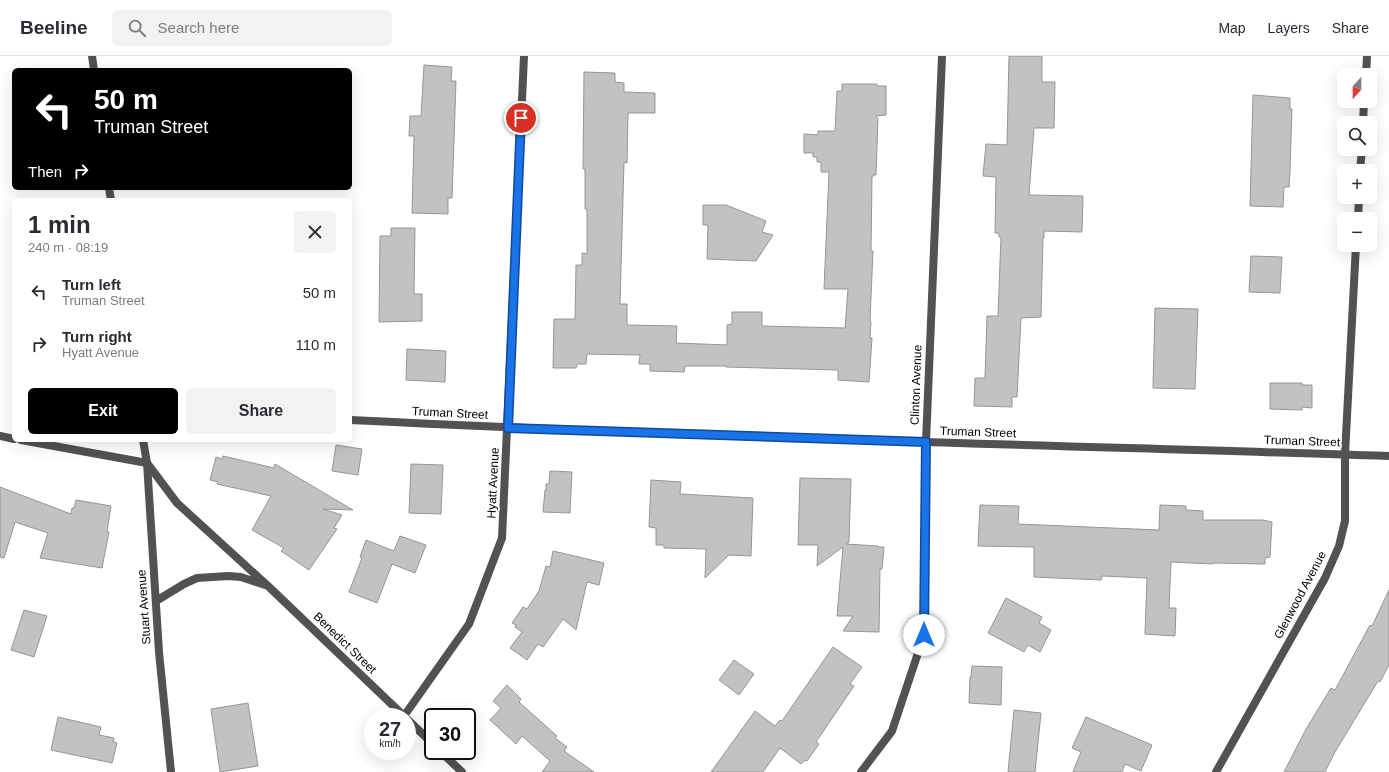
<!DOCTYPE html>
<meta charset="utf-8">
<style>
:root{--surface:#fff;--page:#f2f2f3;--text:#2b2b33;--muted:#7c7c81;--line:#e1e1e2;--accent:#000}
body{margin:0;font-family:Helvetica,sans-serif;background:var(--page);color:var(--text);height:100vh;display:flex;flex-direction:column;font-size:15px;white-space:nowrap}
*{box-sizing:border-box;margin:0}
p{font-size:13px;color:var(--muted)}
.icon{flex:none;width:22px;height:22px;fill:none;stroke:currentColor;stroke-width:2;stroke-linecap:round;stroke-linejoin:round}
.map{position:relative;flex:1;overflow:hidden}
.drawer{position:absolute;left:12px;top:142px;width:340px;height:244px;display:flex;flex-direction:column;background:var(--surface);border-radius:6px;box-shadow:0 4px 16px #0002}
.drawer>*{flex:none}
.top-card{position:absolute;left:12px;top:12px;width:340px;height:122px;border-radius:6px;box-shadow:0 4px 16px #0002;background:#000;color:#fff;overflow:hidden}
.needle{width:26px;rotate:201deg}
.tools{position:absolute;left:1337px;top:12px;display:grid;gap:8px}
.tools a{display:grid;place-items:center;width:40px;height:40px;border-radius:6px;background:var(--surface);box-shadow:0 4px 16px #0002;font-size:20px}
.speed{position:absolute;left:364px;top:652px;display:flex;gap:8px;font-size:20px;font-weight:700;text-align:center}
.speed>*{display:grid;place-content:center;width:52px;height:52px;border-radius:50%;background:var(--surface);box-shadow:0 4px 16px #0002;line-height:1}
.speed small{font-size:10px;font-weight:400}
.speed .limit{border:2px solid #111;border-radius:6px;background:#fff;color:#111}
.pin{position:absolute;display:grid;place-items:center;width:34px;height:34px;color:#fff;margin:-17px;border:2px solid #fff;border-radius:50%;box-shadow:0 1px 4px #0007}
.me{position:absolute;width:44px;margin:-22px;rotate:0deg;stroke-linejoin:round;filter:drop-shadow(0 0 3px #0008)}
.turn{display:flex;align-items:center;gap:14px;height:84px;padding:0 16px;font-size:18px}
.turn .icon{width:52px;height:52px;stroke-width:2.5}
.turn b{display:block;font-size:28px;line-height:34px}
.then{display:flex;align-items:center;height:38px;padding:0 16px;background:#0003;gap:8px;font-size:15px}
.round{display:grid;place-items:center;flex:none;width:42px;height:42px;border-radius:6px;background:var(--page)}
.summary{display:flex;align-items:center;justify-content:space-between;height:68px;padding:0 16px}
h1{font-size:24px;font-weight:600;line-height:30px}
.primary-button{display:flex;gap:8px;margin-top:auto;padding:8px 16px}
.primary-button a{flex:1;height:46px;border-radius:6px;background:var(--accent);color:#fff;font-size:16px;font-weight:600;line-height:46px;text-align:center}
.primary-button a+a{background:var(--page);color:var(--text)}
ul{padding:0;list-style:none}
li{display:flex;align-items:center;gap:12px;height:52px;padding:0 16px}
li div{flex:1}
li b{display:block;font-size:15px}
li em{font-style:normal}
header{display:flex;align-items:center;gap:24px;box-sizing:border-box;height:56px;padding:0 20px;background:var(--surface);border-bottom:1px solid var(--line)}
header strong{font-size:19px}
nav{display:flex;gap:22px;margin-inline-start:auto;font-size:14px}
.search{width:280px;height:36px;background:var(--page);display:flex;align-items:center;gap:10px;box-sizing:border-box;padding:0 14px;border-radius:6px;color:var(--muted);font-size:15px}
.map>svg:first-child{display:block}
.building{fill:#c2c2c2;stroke:#969696}
.lines{fill:none;stroke-linecap:round;stroke-linejoin:round}
.minor{stroke:#525252;stroke-width:8}
.tertiary{stroke:#525252;stroke-width:8}
.route-casing{stroke:#114b97;stroke-width:10}
.route{stroke:#1a73e8;stroke-width:7}
.labels{text-anchor:middle;dominant-baseline:central;stroke-width:3.5;stroke-linejoin:round;paint-order:stroke}
.street-label{font-size:12px;fill:#000;stroke:#fff}
</style>
<header>
<strong>Beeline</strong>
<div class="search"><svg class="icon" aria-label="search" viewBox="0 0 24 24"><circle cx="10" cy="10" r="6"/><path d="M15 15l6 6"/></svg>Search here</div>
<nav><a>Map</a><a>Layers</a><a>Share</a></nav>
</header>
<div class="map">
<svg width="1389" height="716" viewBox="0 0 1389 716">
<rect width="100%" height="100%" fill="#fff"/>
<path class="building" d="M 1009,0 L 1042,0 L 1042,26 L 1055,26 L 1054,72 L 1034,72 L 1029,139 L 1083,140 L 1082,176 L 1044,175 L 1044,182 L 1043,182 L 1041,261 L 1021,262 L 1017,341 L 1012,341 L 1012,351 L 974,350 L 975,322 L 985,322 L 987,260 L 998,260 L 1001,181 L 999,181 L 999,177 L 995,177 L 996,121 L 983,120 L 986,88 L 1007,89 Z
M 424,9 L 452,11 L 451,25 L 456,25 L 452,142 L 448,142 L 448,158 L 412,157 L 414,80 L 409,80 L 410,60 L 421,60 Z
M 584,16 L 615,17 L 615,26 L 624,27 L 624,36 L 655,37 L 655,57 L 628,57 L 627,107 L 624,106 L 620,248 L 627,248 L 627,269 L 677,270 L 676,287 L 727,289 L 727,269 L 732,268 L 732,256 L 762,256 L 762,270 L 845,272 L 848,233 L 824,233 L 829,116 L 821,116 L 821,106 L 817,106 L 817,101 L 813,101 L 813,97 L 804,97 L 804,78 L 818,79 L 818,75 L 835,75 L 837,35 L 842,35 L 842,28 L 877,28 L 877,30 L 886,30 L 886,59 L 876,60 L 878,63 L 876,119 L 874,118 L 874,120 L 872,120 L 871,195 L 873,195 L 870,265 L 871,265 L 870,282 L 872,282 L 869,326 L 838,324 L 838,314 L 726,311 L 726,310 L 685,310 L 684,316 L 650,315 L 650,308 L 639,308 L 640,299 L 587,298 L 586,308 L 577,308 L 576,312 L 553,312 L 554,263 L 575,263 L 576,209 L 582,209 L 582,197 L 587,198 L 587,153 L 585,153 L 585,113 L 583,113 Z
M 1253,39 L 1290,42 L 1290,53 L 1292,53 L 1290,115 L 1289,131 L 1284,131 L 1283,151 L 1250,150 Z
M 703,149 L 726,149 L 766,165 L 762,176 L 773,179 L 756,205 L 707,203 L 708,169 L 703,169 Z
M 391,172 L 415,172 L 414,238 L 422,238 L 422,265 L 379,266 L 380,180 L 391,180 Z
M 1251,200 L 1282,201 L 1280,237 L 1249,236 Z
M 1155,252 L 1198,253 L 1195,333 L 1153,332 Z
M 407,293 L 446,295 L 445,326 L 406,324 Z
M 1270,327 L 1302,327 L 1302,329 L 1312,329 L 1312,352 L 1302,351 L 1302,354 L 1270,353 Z
M 336,389 L 362,393 L 358,419 L 332,415 Z
M 223,400 L 274,412 L 275,408 L 353,454 L 323,453 L 342,459 L 334,472 L 337,473 L 309,514 L 281,495 L 284,492 L 252,474 L 271,440 L 217,428 L 218,426 L 210,424 L 216,401 L 222,403 Z
M 411,408 L 443,409 L 441,458 L 409,457 Z
M 550,415 L 572,416 L 570,457 L 543,456 L 545,434 L 546,434 L 546,428 L 549,428 Z
M 800,422 L 851,423 L 849,486 L 846,488 L 878,490 L 878,491 L 884,491 L 882,513 L 880,513 L 879,576 L 843,575 L 853,560 L 837,560 L 843,491 L 817,510 L 818,489 L 798,489 Z
M 651,424 L 681,426 L 680,438 L 753,442 L 751,500 L 729,499 L 705,522 L 706,493 L 664,492 L 664,489 L 656,489 L 656,472 L 649,471 Z
M 0,431 L 71,458 L 72,452 L 74,452 L 76,444 L 111,450 L 107,476 L 109,476 L 102,512 L 40,502 L 48,477 L 15,466 L 4,502 L 0,501 Z
M 980,449 L 1019,450 L 1018,468 L 1159,474 L 1160,449 L 1186,450 L 1186,454 L 1203,455 L 1203,464 L 1263,464 L 1272,466 L 1270,501 L 1265,502 L 1265,508 L 1213,507 L 1213,508 L 1171,506 L 1169,552 L 1176,552 L 1175,580 L 1145,578 L 1147,522 L 1102,520 L 1101,524 L 1034,521 L 1034,491 L 978,490 Z
M 400,480 L 426,489 L 415,517 L 392,508 L 377,547 L 349,536 L 362,502 L 360,501 L 366,484 L 394,495 Z
M 553,495 L 604,507 L 599,529 L 587,526 L 576,574 L 563,563 L 543,591 L 538,588 L 527,604 L 510,592 L 522,576 L 515,571 L 516,569 L 512,567 L 523,551 L 527,553 L 539,535 L 546,510 L 550,511 Z
M 1389,534 L 1389,609 L 1380,626 L 1378,625 L 1335,696 L 1325,716 L 1284,716 L 1306,673 L 1331,632 L 1335,634 L 1370,569 L 1372,570 Z
M 1006,542 L 1042,561 L 1039,567 L 1051,574 L 1040,596 L 1028,589 L 1024,596 L 988,577 Z
M 24,554 L 47,560 L 34,601 L 11,594 Z
M 833,591 L 862,611 L 850,628 L 854,630 L 816,686 L 819,688 L 807,705 L 805,704 L 801,708 L 780,692 L 763,716 L 711,716 L 755,655 L 775,670 L 780,664 L 782,665 Z
M 734,604 L 754,618 L 739,639 L 719,624 Z
M 972,610 L 1002,611 L 1001,649 L 969,647 L 970,621 L 971,621 Z
M 507,629 L 521,643 L 519,646 L 557,680 L 555,682 L 567,691 L 564,695 L 594,716 L 542,716 L 550,705 L 522,680 L 516,688 L 490,664 L 501,652 L 493,645 Z
M 248,647 L 258,710 L 220,716 L 211,653 Z
M 1014,654 L 1041,657 L 1035,716 L 1008,716 Z
M 58,661 L 101,671 L 99,679 L 114,682 L 113,686 L 117,687 L 112,707 L 51,694 Z
M 1086,661 L 1152,689 L 1141,715 L 1125,708 L 1122,716 L 1073,716 L 1081,696 L 1072,692 Z"/>
<g class="lines">
<path class="minor" d="M 1366,19 L 1367,0
M 1363,67 L 1364,45
M 1360,115 L 1362,93
M 1358,163 L 1359,141
M 350,364 C 696,381 1043,389 1389,400
M 0,380 L 14,383
M 21,384 L 147,407 L 177,447 L 268,530 L 405,661
M 156,545 L 184,528 L 197,522 L 228,520 L 241,521 L 265,529
M 404,660 L 469,568 L 502,482 L 524,0
M 407,663 L 433,688
M 440,695 L 462,716
M 861,716 L 892,675 L 924,579 L 926,386 L 942,0
M 1216,716 L 1325,522 L 1339,490 L 1345,465 L 1345,398 L 1356,189"/>
<path class="tertiary" d="M 92,0 L 94,14
M 109,132 L 111,144
M 143,384 L 147,407 L 159,596 L 171,716"/>
</g>
<g class="lines">
<g class="route-casing">
<path id="route" d="M 521,62 L 508,372 L 926,386 L 924,579"/>
</g>
<use href="#route" class="route"/>
</g>
<g class="labels">
<g class="street-label">
<text transform="translate(916 329) rotate(-88)">Clinton Avenue</text>
<text transform="translate(450 357) rotate(3)">Truman Street</text>
<text transform="translate(978 376) rotate(2)">Truman Street</text>
<text transform="translate(1302 385) rotate(2)">Truman Street</text>
<text transform="translate(493 427) rotate(-87)">Hyatt Avenue</text>
<text transform="translate(1300 539) rotate(-62)">Glenwood Avenue</text>
<text transform="translate(144 551) rotate(-94)">Stuart Avenue</text>
<text transform="translate(345 587) rotate(44)">Benedict Street</text>
</g>
</g>
</svg>
<div class="tools">
<a><svg class="needle" viewBox="-14 -14 28 28"><path d="M0-13l5 13h-10z" fill="#e53935"/><path d="M0 13l5-13h-10z" fill="#7c7c81"/></svg></a>
<a><svg class="icon" aria-label="search" viewBox="0 0 24 24"><circle cx="10" cy="10" r="6"/><path d="M15 15l6 6"/></svg></a>
<a>+</a>
<a>−</a>
</div>
<div class="speed"><div>27<small>km/h</small></div><div class="limit">30</div></div>
<div class="pin" style="left:521px;top:62px;background:#d93025"><svg class="icon" aria-label="arrive" viewBox="0 0 24 24"><path d="M6 21V4h12l-3 4 3 4H6"/></svg></div>
<svg class="me" style="left:924px;top:579px" viewBox="-20 -20 40 40"><circle r="19" fill="#fff"/><path d="M0-13L10 11 0 6-10 11z" fill="#1a73e8"/></svg>
<div class="top-card">
<div class="turn"><svg class="icon" aria-label="left" viewBox="0 0 24 24"><path d="M17 20v-9H6M10 6l-5 5 5 5"/></svg><div><b>50 m</b>Truman Street</div></div>
<div class="then">Then<svg class="icon" aria-label="right" viewBox="0 0 24 24"><path d="M7 20v-9h11M14 6l5 5-5 5"/></svg></div>
</div>
<section class="drawer">
<div class="summary"><div><h1>1 min</h1><p>240 m · 08:19</p></div><a class="round"><svg class="icon" aria-label="close" viewBox="0 0 24 24"><path d="M6 6l12 12M18 6L6 18"/></svg></a></div>
<ul>
<li><svg class="icon" aria-label="left" viewBox="0 0 24 24"><path d="M17 20v-9H6M10 6l-5 5 5 5"/></svg><div><b>Turn left</b><p>Truman Street</p></div><em>50 m</em></li>
<li><svg class="icon" aria-label="right" viewBox="0 0 24 24"><path d="M7 20v-9h11M14 6l5 5-5 5"/></svg><div><b>Turn right</b><p>Hyatt Avenue</p></div><em>110 m</em></li>
</ul>
<div class="primary-button"><a>Exit</a><a>Share</a></div>
</section>
</div>
